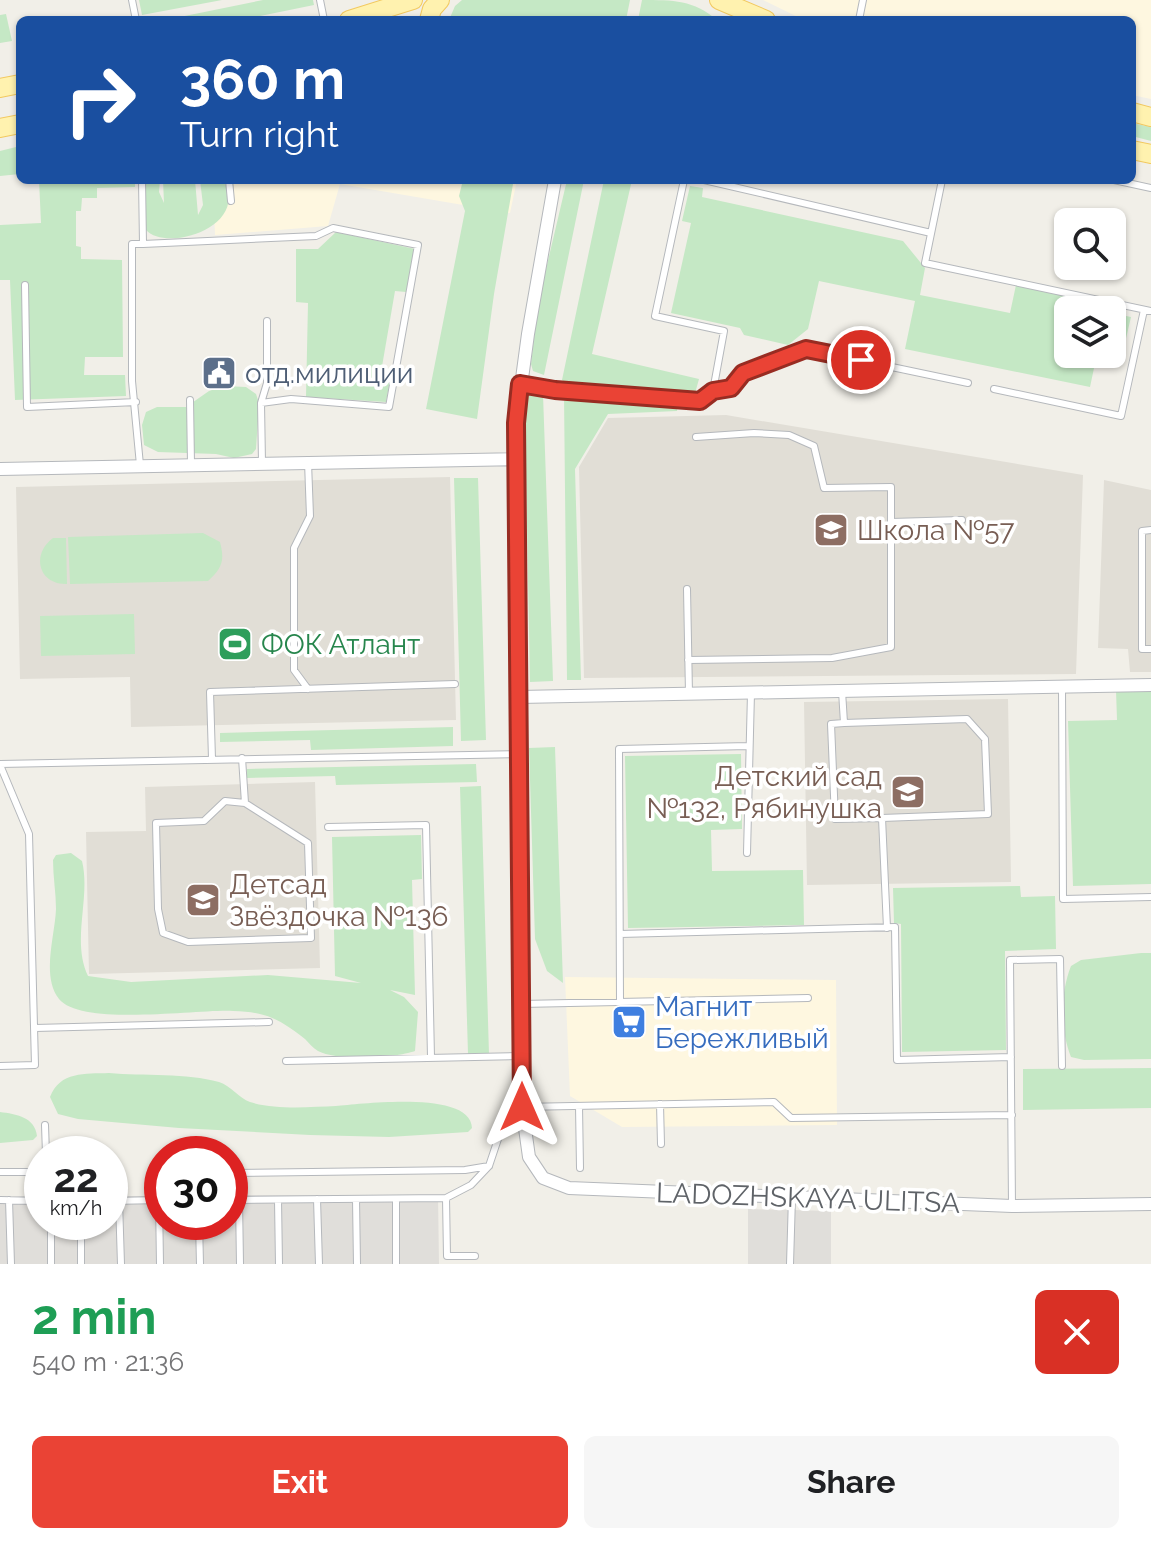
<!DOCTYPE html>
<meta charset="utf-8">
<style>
:root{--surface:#fff;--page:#f6f6f6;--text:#202124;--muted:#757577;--accent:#ea4335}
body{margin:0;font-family:Raleway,sans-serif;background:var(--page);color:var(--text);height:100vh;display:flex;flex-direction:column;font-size:30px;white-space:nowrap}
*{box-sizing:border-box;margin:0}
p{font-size:26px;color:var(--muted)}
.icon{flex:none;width:44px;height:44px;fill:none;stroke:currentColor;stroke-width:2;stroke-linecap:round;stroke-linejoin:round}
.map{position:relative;height:1264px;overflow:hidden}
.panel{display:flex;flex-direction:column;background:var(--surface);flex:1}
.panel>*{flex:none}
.top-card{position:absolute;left:16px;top:16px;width:1120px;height:168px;border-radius:12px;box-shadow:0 2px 6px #0004;background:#1a4fa0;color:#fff;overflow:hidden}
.fabs{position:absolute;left:1054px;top:208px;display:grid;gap:16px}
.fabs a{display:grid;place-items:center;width:72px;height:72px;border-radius:12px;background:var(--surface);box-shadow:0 2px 6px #0004;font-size:40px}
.speed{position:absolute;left:24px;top:1136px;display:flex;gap:16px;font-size:40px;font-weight:700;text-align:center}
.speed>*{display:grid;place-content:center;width:104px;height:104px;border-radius:50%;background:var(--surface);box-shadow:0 2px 6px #0004;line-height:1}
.speed small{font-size:20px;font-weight:400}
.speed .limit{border:12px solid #d22;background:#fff;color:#111}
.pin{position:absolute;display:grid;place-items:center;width:68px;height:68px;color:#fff;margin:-34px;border:4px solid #fff;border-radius:50%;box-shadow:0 2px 8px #0007}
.me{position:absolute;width:88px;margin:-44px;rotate:0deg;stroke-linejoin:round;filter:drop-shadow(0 0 6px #0008)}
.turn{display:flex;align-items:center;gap:28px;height:168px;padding:0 32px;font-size:36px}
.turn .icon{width:104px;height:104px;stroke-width:2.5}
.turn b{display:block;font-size:56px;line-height:68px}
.round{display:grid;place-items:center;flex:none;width:84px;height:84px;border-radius:12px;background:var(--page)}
.headline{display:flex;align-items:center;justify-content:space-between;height:136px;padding:0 32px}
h1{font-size:48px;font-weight:700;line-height:60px;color:#1e9e55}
.button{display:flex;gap:16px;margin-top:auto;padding:16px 32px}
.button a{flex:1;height:92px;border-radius:12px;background:var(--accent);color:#fff;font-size:32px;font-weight:700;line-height:92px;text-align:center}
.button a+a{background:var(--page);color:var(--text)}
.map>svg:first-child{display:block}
.commercial{fill:#fef7e0}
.industrial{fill:#e0deda}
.education{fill:#e1ded6}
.green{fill:#c5e8c5}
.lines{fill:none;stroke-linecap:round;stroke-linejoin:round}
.lane-casing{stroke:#b5b8bc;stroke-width:8}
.street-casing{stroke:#b5b8bc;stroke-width:14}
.primary-casing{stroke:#f2c960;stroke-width:20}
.lane{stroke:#fff;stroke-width:6}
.street{stroke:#fff;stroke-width:12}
.primary{stroke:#fff2af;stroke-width:18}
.route-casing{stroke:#982c22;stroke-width:20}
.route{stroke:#ea4335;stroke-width:14}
.labels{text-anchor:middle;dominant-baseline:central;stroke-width:7;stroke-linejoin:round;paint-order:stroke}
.service-label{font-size:28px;fill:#4e5e75;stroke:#fff;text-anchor:start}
.education-label{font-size:28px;fill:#785e54;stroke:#fff;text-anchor:start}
.leisure-label{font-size:28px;fill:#27864d;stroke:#fff;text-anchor:start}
.shop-label{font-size:28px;fill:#366cbe;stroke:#fff;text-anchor:start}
.street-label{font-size:28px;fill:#5f6368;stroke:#fff}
</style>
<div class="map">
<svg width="1151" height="1264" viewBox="0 0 1151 1264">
<rect width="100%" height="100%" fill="#f1efe8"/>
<path class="commercial" d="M 763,0 L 1151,0 L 1151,99 L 1132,95 L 1132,20 L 804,20 Z
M 213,180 L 517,180 L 510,213 L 340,184 L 328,226 L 215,235 Z
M 565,977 L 836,980 L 837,1125 L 622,1127 L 570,1096 Z"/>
<path class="industrial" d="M 230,1195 L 438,1195 L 439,1264 L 0,1264 L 0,1197 L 42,1196 L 42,1222 L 110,1222 L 110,1196 L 162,1196 L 162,1222 L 230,1222 Z
M 748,1209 L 831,1211 L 831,1264 L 748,1264 Z"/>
<path class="education" d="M 726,415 L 1083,475 L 1076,674 L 584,678 L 579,467 L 608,418 Z
M 450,477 L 456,720 L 131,727 L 130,677 L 20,679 L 16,487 Z
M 1104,480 L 1151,490 L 1151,672 L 1130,672 L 1128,649 L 1098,648 Z
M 1008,699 L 1011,882 L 807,885 L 804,702 Z
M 315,782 L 320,968 L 89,974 L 86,832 L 146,831 L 145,787 Z"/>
<path class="green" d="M 139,0 L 222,0 L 142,15 Z
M 263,0 L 313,0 L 314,5 L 240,20 L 165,20 Z
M 462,0 L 630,0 L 626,20 L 449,20 L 455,6 Z
M 642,0 C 673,0 694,0 717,20 L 638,20 Z
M 6,14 L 12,41 L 0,43 L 0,15 Z
M 1132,123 L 1151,127 L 1151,141 L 1132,136 Z
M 20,146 L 20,174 L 0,176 L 0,151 Z
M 39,180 L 135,180 L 135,187 L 97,188 L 97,198 L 82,198 L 81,211 L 76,211 L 76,246 L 81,247 L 81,259 L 122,260 L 123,357 L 85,357 L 84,375 L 125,375 L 126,396 L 15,400 L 10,280 L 0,280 L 0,225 L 41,223 Z
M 144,180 L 160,180 L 159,192 L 164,203 L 163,180 L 195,180 L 198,215 L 203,205 L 200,180 L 223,180 C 251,226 167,253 146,230 Z
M 463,180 L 511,180 L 513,184 L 494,294 L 477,419 L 426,409 L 465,211 L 459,196 Z
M 567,180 L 584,180 L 544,375 L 533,371 L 531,364 L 538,303 Z
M 604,180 L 632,180 L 592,354 L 699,379 L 694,397 L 570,388 L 562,380 Z
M 690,186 L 703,188 L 702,197 L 903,241 L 925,268 L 920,295 L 1010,313 L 1016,285 L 1066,295 L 1071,303 L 1101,310 L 1068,310 L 1068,354 L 1097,354 L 1090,387 L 905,349 L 915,301 L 819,281 L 808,329 L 788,345 L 744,335 L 740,328 L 671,313 L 691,223 L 682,221 Z
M 336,232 L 415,249 L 406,292 L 395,291 L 380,378 L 390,380 L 386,402 L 306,397 L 308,303 L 296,302 L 296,249 L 318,249 Z
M 1112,313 L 1131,317 L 1124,347 L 1112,348 Z
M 224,386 L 246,387 L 256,394 L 259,403 L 256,449 L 252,454 L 234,458 L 216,454 L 158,452 L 144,445 L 142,425 L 146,412 L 157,407 L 186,407 L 209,391 Z
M 528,394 L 543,394 L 553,681 L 530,682 L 525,421 Z
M 564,395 L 678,404 L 677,411 L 608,414 L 575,469 L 581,680 L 567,680 Z
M 454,478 L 478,478 L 486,740 L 461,741 Z
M 203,533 L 220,542 C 225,561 222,568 208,581 L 70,584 L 68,537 Z
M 53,538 L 66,538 L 67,584 C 38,585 31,554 53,538 Z
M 134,614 L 135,654 L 41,656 L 40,616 Z
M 1151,689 L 1151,884 L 1073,886 L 1068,721 L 1117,720 L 1116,690 Z
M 453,727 L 453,746 L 311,750 L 310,740 L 220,742 L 220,733 Z
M 555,747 L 563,983 L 547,971 L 535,939 L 529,748 Z
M 741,754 L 742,829 L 711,830 L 712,871 L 803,870 L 804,925 L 628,928 L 625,756 Z
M 476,764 L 477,782 L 336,785 L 335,776 L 247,778 L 247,769 Z
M 481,786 L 489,1054 L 468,1054 L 460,787 Z
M 421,835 L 422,879 L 412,880 L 415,995 L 390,990 L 404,997 L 418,1012 L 415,1051 C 396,1058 336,1061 318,1051 C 313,1048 309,1043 305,1039 C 279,1019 267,1012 233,1011 C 198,1009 82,1027 59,999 C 41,976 55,936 56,909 C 56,893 53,877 53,860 L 56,855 L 71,853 L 82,861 C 91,898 71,940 88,976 L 131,982 L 268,975 L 361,983 L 335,976 L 332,837 Z
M 1020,886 L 1021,897 L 1055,896 L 1056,949 L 1005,951 L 1006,1050 L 902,1052 L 901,924 L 894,923 L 893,888 Z
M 1141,953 L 1151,953 L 1151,1059 L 1084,1060 L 1071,1057 C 1060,1029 1060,994 1071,966 L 1081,960 Z
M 1151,1068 L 1151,1108 L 1023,1110 L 1023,1069 Z
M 109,1073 C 143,1076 187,1073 219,1082 C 231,1086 239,1098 250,1102 C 276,1110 310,1107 336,1106 C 362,1104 471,1090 472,1128 L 468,1132 L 389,1137 L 310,1135 L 179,1128 L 78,1119 L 58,1114 L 50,1097 C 60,1071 85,1074 109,1073 Z
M 0,1112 C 16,1114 35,1117 37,1136 L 33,1140 L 0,1143 Z"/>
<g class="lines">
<g class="lane-casing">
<path id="lane" d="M 132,0 L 136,20
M 320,0 L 324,20
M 859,20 L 863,0
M 229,180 L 231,201
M 684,180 L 655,316 L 724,331 L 713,391
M 704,180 L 931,233
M 942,180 L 925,263 L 1151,311
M 1114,180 L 1151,188
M 143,244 L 316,236 L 333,228 L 418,245 L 389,407 L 291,399 L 261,403
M 25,285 L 27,407 L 136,402
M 520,384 L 555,390 L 700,401 L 713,391 L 731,388 L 743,373 L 806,349 L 968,383
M 994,389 L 1121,416 L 1144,310
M 190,400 L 191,464
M 308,462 L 310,516 L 294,548 L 294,670 L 308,689
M 262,463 L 261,403 L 267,383 L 267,321
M 140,465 L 132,381 L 132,244 L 143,244 L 142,180
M 891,522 L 962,520
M 1151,530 L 1142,531 L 1142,649 L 1151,649
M 687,589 L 689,694
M 688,660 L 832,658 L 891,647 L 891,487 L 824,488 L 814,446 L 789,435 L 754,433 L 696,437
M 1062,687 L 1063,899 L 1151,897
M 842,691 L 844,723 L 831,724 L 835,819 L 882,818 L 887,928
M 844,723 L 967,719 L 985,739 L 988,814 L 882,818
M 242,758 L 245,803 L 308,843 L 311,938 L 188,942 L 163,933 L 158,909 L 156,823 L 204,821 L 225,801 L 245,803
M 212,759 L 210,692 L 455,684
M 0,764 L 520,754
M 0,765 L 29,834 L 35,1065 L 0,1066
M 328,827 L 426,825 L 431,1057
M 747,853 L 751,693
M 620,934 L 895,927 L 897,1060 L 1011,1057
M 620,1001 L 619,749 L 748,746
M 521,1004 L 808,998
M 35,1028 L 269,1022
M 286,1061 L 522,1056
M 660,1104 L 661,1144
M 579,1106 L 580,1168
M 45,1125 L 46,1154
M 0,1172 L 29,1172
M 230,1173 L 465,1170 L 489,1166
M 446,1198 L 447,1256 L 475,1256
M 317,1199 L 319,1264
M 356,1199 L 357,1264
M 396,1199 L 396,1264
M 0,1200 L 42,1201
M 9,1200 L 11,1264
M 159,1200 L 160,1264
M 230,1200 L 446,1198 L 471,1185 L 489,1166 L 500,1133 L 522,1107 L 774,1102 L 791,1118 L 1012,1115
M 239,1200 L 240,1264
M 278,1200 L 279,1264
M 110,1201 L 162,1200
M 119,1201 L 121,1264
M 1012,1206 L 1010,960 L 1060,959 L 1062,1066
M 51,1222 L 51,1264
M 81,1222 L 81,1264
M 199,1222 L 200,1264
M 790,1264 L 792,1197"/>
</g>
<g class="street-casing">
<path id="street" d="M 555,180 L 528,334 L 516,423 L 522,1107 L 529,1157 L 543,1178 L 569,1188 L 1012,1206 L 1151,1204
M 0,469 L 517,459
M 519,697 L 1151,685"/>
</g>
<g class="primary-casing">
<path id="primary" d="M 719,0 L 766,20
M 349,20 L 413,0
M 429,20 L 432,9 L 440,0
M 0,88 L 20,84
M 1132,112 L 1151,117
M 0,128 L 20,124
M 1132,150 L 1151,154"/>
</g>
<use href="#lane" class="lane"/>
<use href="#street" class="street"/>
<use href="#primary" class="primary"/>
</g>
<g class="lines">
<g class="route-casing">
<path id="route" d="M 522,1107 L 516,423 L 520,384 L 555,390 L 700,401 L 713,391 L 731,388 L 743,373 L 806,349 L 861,360"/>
</g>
<use href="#route" class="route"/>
</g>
<defs>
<g id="civic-square" transform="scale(1.8)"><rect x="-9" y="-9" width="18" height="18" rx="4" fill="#5c6f8a" stroke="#fff"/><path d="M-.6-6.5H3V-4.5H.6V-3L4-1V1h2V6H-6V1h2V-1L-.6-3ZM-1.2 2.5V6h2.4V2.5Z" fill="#fff"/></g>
<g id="school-square" transform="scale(1.8)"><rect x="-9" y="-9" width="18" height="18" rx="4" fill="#8d6e63" stroke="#fff"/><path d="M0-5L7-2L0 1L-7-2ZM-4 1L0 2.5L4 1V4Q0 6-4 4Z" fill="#fff"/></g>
<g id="stadium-square" transform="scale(1.8)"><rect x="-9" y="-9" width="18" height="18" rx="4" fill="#2e9e5b" stroke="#fff"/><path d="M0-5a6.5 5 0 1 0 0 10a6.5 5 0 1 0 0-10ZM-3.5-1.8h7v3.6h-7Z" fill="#fff"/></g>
<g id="supermarket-square" transform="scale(1.8)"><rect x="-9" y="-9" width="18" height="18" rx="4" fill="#3f7fe0" stroke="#fff"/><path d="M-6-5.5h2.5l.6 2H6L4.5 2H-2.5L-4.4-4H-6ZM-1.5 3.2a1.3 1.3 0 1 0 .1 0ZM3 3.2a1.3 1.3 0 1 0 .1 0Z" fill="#fff"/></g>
</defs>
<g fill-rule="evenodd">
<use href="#civic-square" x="219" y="373"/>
<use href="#school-square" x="831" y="530"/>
<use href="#stadium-square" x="235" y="644"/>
<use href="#school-square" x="908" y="792"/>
<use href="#school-square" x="203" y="900"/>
<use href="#supermarket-square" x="629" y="1022"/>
</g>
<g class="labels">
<g class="service-label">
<text x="245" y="373">отд.милиции</text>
</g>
<g class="education-label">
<text x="857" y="530">Школа №57</text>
<text x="882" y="776" text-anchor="end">Детский сад<tspan x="882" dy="32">№132, Рябинушка</tspan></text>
<text x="229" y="884">Детсад<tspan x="229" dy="32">Звёздочка №136</tspan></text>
</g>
<g class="leisure-label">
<text x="261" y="644">ФОК Атлант</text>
</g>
<g class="shop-label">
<text x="655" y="1006">Магнит<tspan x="655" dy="32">Бережливый</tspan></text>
</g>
<g class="street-label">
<text transform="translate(808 1198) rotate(2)">LADOZHSKAYA ULITSA</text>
</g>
</g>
</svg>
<div class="fabs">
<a><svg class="icon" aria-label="search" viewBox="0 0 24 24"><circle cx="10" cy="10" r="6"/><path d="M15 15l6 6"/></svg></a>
<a><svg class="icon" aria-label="layers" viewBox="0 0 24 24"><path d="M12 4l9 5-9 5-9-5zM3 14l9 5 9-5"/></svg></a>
</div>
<div class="speed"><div>22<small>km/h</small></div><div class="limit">30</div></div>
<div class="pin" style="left:861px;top:360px;background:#d93025"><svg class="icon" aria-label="arrive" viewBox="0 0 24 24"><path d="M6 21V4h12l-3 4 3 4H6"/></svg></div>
<svg class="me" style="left:522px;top:1107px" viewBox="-20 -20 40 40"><path d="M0-17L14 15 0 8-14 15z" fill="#ea4335" stroke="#fff" stroke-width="4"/></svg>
<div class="top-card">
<div class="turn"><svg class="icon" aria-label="right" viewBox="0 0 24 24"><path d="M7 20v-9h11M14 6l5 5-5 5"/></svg><div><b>360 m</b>Turn right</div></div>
</div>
</div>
<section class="panel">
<div class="headline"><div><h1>2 min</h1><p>540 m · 21:36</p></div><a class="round" style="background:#d93025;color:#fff"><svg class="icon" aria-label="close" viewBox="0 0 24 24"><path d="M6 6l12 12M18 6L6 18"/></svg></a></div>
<div class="button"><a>Exit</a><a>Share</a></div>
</section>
